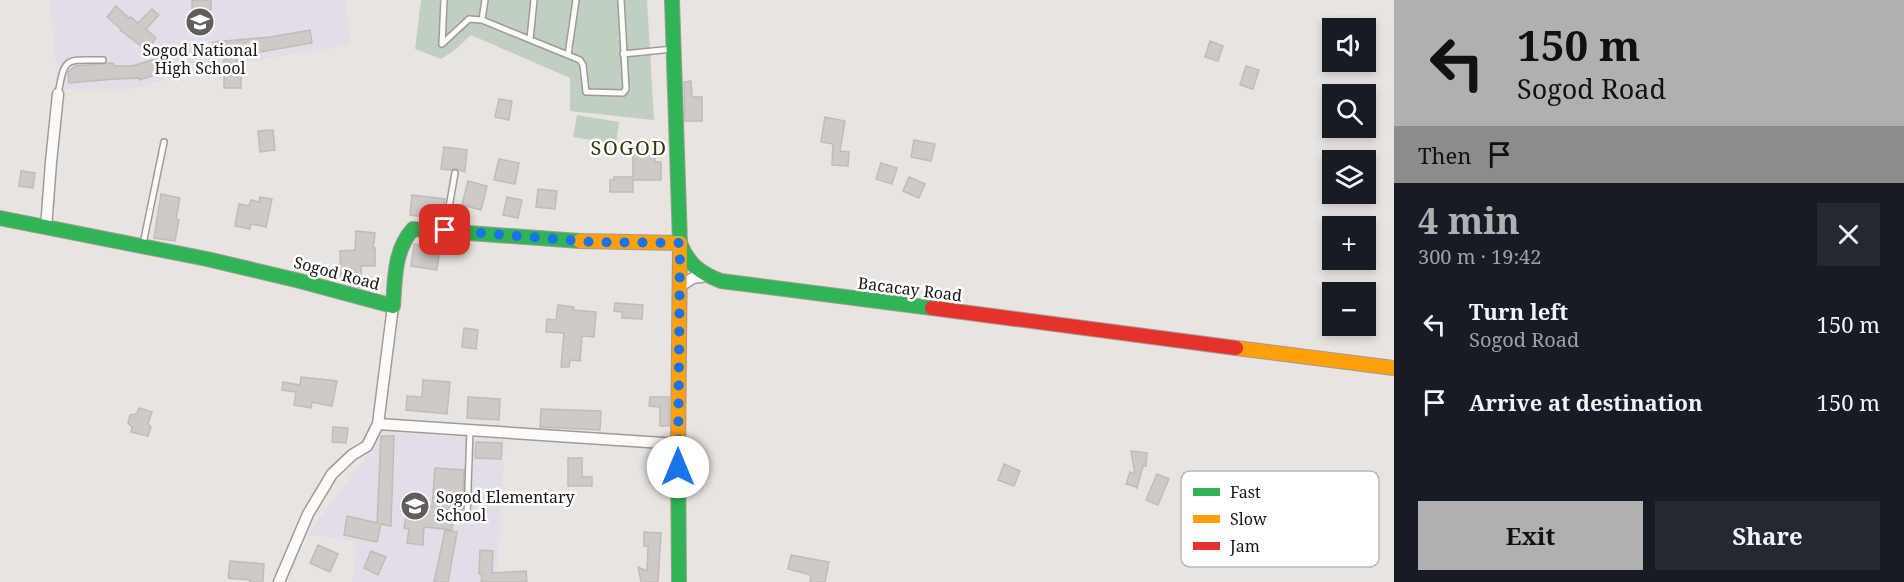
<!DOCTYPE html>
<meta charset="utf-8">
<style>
:root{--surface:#171b24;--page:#242831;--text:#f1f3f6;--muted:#9ea1a6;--accent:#b0b0b0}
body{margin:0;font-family:"Noto Serif",serif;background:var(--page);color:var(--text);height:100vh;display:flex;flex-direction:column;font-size:22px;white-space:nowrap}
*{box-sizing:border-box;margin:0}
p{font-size:20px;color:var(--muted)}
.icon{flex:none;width:33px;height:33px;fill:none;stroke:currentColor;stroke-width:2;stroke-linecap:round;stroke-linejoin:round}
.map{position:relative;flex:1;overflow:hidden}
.details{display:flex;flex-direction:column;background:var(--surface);width:510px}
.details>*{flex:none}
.guide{background:#b0b0b0;color:#111;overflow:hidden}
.tools{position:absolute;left:1322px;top:18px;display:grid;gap:12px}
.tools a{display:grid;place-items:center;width:54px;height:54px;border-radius:0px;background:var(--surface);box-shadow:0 3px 9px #0003;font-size:30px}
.pin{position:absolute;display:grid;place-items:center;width:51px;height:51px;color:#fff;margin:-26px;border-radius:12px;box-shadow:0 3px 9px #0006}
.me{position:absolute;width:66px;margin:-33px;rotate:0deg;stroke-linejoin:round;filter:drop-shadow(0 0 4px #0008)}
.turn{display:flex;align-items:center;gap:21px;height:126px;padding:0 24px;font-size:27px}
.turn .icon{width:78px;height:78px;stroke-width:2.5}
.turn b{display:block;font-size:42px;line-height:51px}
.then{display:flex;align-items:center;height:57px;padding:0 24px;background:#0003;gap:12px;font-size:22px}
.round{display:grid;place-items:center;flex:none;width:63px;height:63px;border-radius:0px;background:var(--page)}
.overview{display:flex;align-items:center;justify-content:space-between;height:102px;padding:0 24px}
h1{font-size:36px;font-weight:700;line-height:45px;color:var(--accent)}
.button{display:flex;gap:12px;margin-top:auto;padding:12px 24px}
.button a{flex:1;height:69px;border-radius:0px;background:var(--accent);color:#111;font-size:24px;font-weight:700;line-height:69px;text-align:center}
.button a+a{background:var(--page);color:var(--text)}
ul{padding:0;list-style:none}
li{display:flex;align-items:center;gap:18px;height:78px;padding:0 24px}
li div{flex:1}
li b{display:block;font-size:22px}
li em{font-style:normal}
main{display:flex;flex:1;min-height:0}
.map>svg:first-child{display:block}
.education{fill:#e4dde7}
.green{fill:#c0cfc2}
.building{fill:#cecac7;stroke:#c0bcba;stroke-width:1.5}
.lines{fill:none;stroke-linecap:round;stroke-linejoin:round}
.lane-casing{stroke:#9f9b98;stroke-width:8}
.street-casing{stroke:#9f9b98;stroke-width:13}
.fast-casing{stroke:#9f9b98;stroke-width:16}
.slow-casing{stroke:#9f9b98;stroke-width:16}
.jam-casing{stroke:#9f9b98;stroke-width:16}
.lane{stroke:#fcfbfa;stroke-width:5}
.street{stroke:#fcfbfa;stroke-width:10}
.fast{stroke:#30b455;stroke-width:14}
.slow{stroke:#ff9f0a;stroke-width:14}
.jam{stroke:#e5322d;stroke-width:14}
.route{stroke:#1a73e8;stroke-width:10;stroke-dasharray:0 18}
.labels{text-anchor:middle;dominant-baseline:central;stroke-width:5;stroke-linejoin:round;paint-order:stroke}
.poi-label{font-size:16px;fill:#181513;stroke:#fff}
.street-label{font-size:16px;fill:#181513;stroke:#fff}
.quarter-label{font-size:20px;letter-spacing:1.5px;fill:#32370f;stroke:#fff}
.key{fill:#fff;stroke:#bab9b8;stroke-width:1.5}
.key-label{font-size:16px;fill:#181513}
</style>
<main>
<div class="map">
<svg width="1394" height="582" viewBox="0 0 1394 582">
<rect width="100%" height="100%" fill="#e9e4e0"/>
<path class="education" d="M 50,0 L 345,0 L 351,45 L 210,68 L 131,89 L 58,89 Z
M 378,431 L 505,440 L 497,582 L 352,582 L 357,542 L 308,534 L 371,450 Z"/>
<path class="green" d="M 421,0 L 647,0 L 654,120 L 570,111 L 570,78 L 471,35 L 456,49 L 441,59 L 415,49 Z
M 577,115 L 619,122 L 616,144 L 573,137 Z"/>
<path class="building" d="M 192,0 L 211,0 L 211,10 L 192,10 Z
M 116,6 L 129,18 L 131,17 L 138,23 L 152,9 L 159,15 L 146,29 L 156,38 L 146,50 L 120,30 L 121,29 L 107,17 Z
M 310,30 L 312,43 L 237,56 L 237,75 L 241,75 L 241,88 L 224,88 L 224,57 L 214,58 L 213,42 L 270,37 Z
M 1210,41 L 1223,46 L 1218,61 L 1205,57 Z
M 165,56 L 169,71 L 139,80 L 139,78 L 115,79 L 69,83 L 68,72 L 75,66 L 113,63 L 114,66 L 132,66 Z
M 1246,66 L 1259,70 L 1253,89 L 1240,85 Z
M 691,81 L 692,97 L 702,97 L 702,121 L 685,121 L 684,82 Z
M 499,99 L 512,101 L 509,120 L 495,117 Z
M 825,117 L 845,121 L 840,151 L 849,152 L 848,166 L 832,165 L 833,144 L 821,142 Z
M 273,130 L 275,150 L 260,152 L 258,131 Z
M 914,140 L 935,144 L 931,161 L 911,157 Z
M 444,147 L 467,150 L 465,172 L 455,168 L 451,170 L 441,169 Z
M 633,152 L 655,153 L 655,162 L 661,162 L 661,180 L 633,180 L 633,192 L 610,192 L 610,180 L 614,180 L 614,177 L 633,177 Z
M 499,159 L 519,163 L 515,184 L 494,180 Z
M 881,163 L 897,168 L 892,184 L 876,179 Z
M 21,171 L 35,173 L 33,188 L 19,186 Z
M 909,177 L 925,184 L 919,198 L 903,191 Z
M 468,181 L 487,186 L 481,210 L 462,205 Z
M 538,189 L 557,191 L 555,209 L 536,207 Z
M 161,194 L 180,198 L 176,219 L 179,220 L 175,241 L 154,238 Z
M 412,195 L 445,199 L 442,219 L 410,215 Z
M 260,197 L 272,199 L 266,227 L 251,224 L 250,229 L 235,226 L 239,204 L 249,206 L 251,200 L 259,202 Z
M 507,197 L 522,200 L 518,218 L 503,215 Z
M 356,231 L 375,233 L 373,249 L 375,248 L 375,266 L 361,266 L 362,288 L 341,282 L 340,251 L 355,250 Z
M 414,244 L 440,248 L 437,270 L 411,266 Z
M 615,303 L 643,305 L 642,319 L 622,318 L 622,312 L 614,311 Z
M 558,305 L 574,307 L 573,310 L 596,312 L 594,337 L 582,336 L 580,361 L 570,360 L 569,367 L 561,367 L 564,333 L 546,332 L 547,319 L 556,320 Z
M 464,328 L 478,330 L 476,349 L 462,347 Z
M 301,377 L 337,381 L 332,406 L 312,402 L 311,408 L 294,405 L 296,392 L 282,390 L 283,382 L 300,385 Z
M 423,380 L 450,382 L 447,414 L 406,410 L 407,396 L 422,397 Z
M 468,397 L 500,399 L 499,420 L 467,418 Z
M 650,397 L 669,397 L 669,426 L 660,426 L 660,407 L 649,406 Z
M 139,408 L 152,412 L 148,424 L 151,427 L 148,436 L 131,432 L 132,427 L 128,423 L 130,415 L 137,414 Z
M 541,409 L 601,411 L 600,430 L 540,427 Z
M 333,427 L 348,428 L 346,443 L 332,442 Z
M 381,436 L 394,436 L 391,526 L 381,524 L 377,542 L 344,535 L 347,516 L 377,523 Z
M 476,442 L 502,443 L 501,459 L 475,458 Z
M 1131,451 L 1147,453 L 1146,466 L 1143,466 L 1137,488 L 1136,487 L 1126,484 L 1130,472 L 1135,474 Z
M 568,458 L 582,458 L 582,477 L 592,477 L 592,486 L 568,486 Z
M 1004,464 L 1020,471 L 1014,486 L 998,480 Z
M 435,468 L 464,470 L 462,514 L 454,513 L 452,530 L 424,527 L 423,545 L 407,543 L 409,529 L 404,528 L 408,503 L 432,507 Z
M 1157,474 L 1169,479 L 1158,505 L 1146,500 Z
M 445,530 L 457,532 L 448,582 L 434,582 Z
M 644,532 L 661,533 L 658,582 L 641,582 L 638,567 L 647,571 L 648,546 L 644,546 Z
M 318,545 L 338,554 L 330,572 L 310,563 Z
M 480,550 L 493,551 L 492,573 L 526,571 L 527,582 L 481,582 L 482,574 L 479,574 Z
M 371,551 L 386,557 L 378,575 L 364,568 Z
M 791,555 L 829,562 L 825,582 L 810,582 L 811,575 L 788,569 Z
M 230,561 L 264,564 L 263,582 L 250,582 L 250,580 L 228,578 Z"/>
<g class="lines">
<g class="lane-casing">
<path id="lane" d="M 482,20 L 485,0
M 530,39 L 534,0
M 442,44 L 469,19 L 482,20 L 580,60 L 583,65 L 586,92 L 623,93 L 626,89 L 621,0
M 442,44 L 444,0
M 623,54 L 673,49
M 568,55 L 576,0
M 58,94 C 65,56 65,60 103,60
M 445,230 L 455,173
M 143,244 L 164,142
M 467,516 L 470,430"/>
</g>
<g class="street-casing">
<path id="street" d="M 46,228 L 51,162 L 58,94
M 679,287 L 693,278 L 707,276
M 378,424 L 678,444
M 279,582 L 308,514 L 332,474 L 352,455 L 367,446 L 378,424 L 393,306"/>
</g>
<g class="fast-casing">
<path id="fast" d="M 672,0 L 680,243 C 688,264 700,273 721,281 L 932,308
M 0,218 L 207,259 L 300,281 L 393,306 C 395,279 394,250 413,229 L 580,241
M 678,451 L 679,582"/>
</g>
<g class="slow-casing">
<path id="slow" d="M 580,241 L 680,243 L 678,451
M 1236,348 L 1394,368"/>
</g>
<g class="jam-casing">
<path id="jam" d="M 932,308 L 1236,348"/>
</g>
<use href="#lane" class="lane"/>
<use href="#street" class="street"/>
<use href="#fast" class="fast"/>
<use href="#slow" class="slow"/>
<use href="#jam" class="jam"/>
</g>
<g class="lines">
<path class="route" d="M 445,230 L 591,242 L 680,243 L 678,467"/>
</g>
<defs>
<g id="school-disc" transform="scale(1.5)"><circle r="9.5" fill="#615d5b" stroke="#fff"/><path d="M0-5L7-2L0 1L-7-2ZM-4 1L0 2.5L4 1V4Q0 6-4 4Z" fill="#fff"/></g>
</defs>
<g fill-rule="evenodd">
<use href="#school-disc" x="200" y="22"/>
<use href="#school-disc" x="415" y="506"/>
</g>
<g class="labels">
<g class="poi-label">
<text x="200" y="50">Sogod National<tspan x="200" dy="18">High School</tspan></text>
<text x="436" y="497" text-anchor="start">Sogod Elementary<tspan x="436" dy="18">School</tspan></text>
</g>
<g class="street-label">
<text transform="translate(337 273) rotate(15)">Sogod Road</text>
<text transform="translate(910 289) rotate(7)">Bacacay Road</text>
</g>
<g class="quarter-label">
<text x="629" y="147">SOGOD</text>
</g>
</g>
<rect x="1181" y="471" width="198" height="96" rx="9" class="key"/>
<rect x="1193" y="488" width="27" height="8" fill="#30b455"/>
<rect x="1193" y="515" width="27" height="8" fill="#ff9f0a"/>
<rect x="1193" y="542" width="27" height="8" fill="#e5322d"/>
<g class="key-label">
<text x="1230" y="498">Fast</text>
<text x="1230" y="525">Slow</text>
<text x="1230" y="552">Jam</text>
</g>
</svg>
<div class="tools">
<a><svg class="icon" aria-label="sound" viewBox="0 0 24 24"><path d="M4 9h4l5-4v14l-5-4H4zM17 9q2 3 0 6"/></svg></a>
<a><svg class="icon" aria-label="search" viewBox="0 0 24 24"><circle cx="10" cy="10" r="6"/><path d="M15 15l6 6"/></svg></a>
<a><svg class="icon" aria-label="layers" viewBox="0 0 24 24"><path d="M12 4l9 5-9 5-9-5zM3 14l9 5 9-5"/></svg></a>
<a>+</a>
<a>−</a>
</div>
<div class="pin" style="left:445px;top:230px;background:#d93025"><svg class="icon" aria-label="arrive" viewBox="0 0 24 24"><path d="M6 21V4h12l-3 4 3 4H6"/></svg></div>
<svg class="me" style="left:678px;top:467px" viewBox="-20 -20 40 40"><circle r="19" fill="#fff"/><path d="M0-13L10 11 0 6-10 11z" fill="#1a73e8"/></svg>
</div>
<section class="details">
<div class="guide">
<div class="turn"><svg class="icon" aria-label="left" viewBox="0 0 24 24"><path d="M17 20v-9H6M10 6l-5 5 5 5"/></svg><div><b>150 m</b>Sogod Road</div></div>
<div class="then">Then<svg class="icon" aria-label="arrive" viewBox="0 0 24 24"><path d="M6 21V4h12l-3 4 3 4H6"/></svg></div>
</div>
<div class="overview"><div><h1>4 min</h1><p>300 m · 19:42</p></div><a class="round"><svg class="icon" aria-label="close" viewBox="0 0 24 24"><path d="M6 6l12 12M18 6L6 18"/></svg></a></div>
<ul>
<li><svg class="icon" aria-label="left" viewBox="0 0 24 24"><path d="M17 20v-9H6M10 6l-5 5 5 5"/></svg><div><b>Turn left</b><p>Sogod Road</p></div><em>150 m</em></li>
<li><svg class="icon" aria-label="arrive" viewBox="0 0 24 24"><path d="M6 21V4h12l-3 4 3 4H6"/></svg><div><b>Arrive at destination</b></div><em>150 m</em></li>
</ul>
<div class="button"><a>Exit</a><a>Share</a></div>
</section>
</main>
